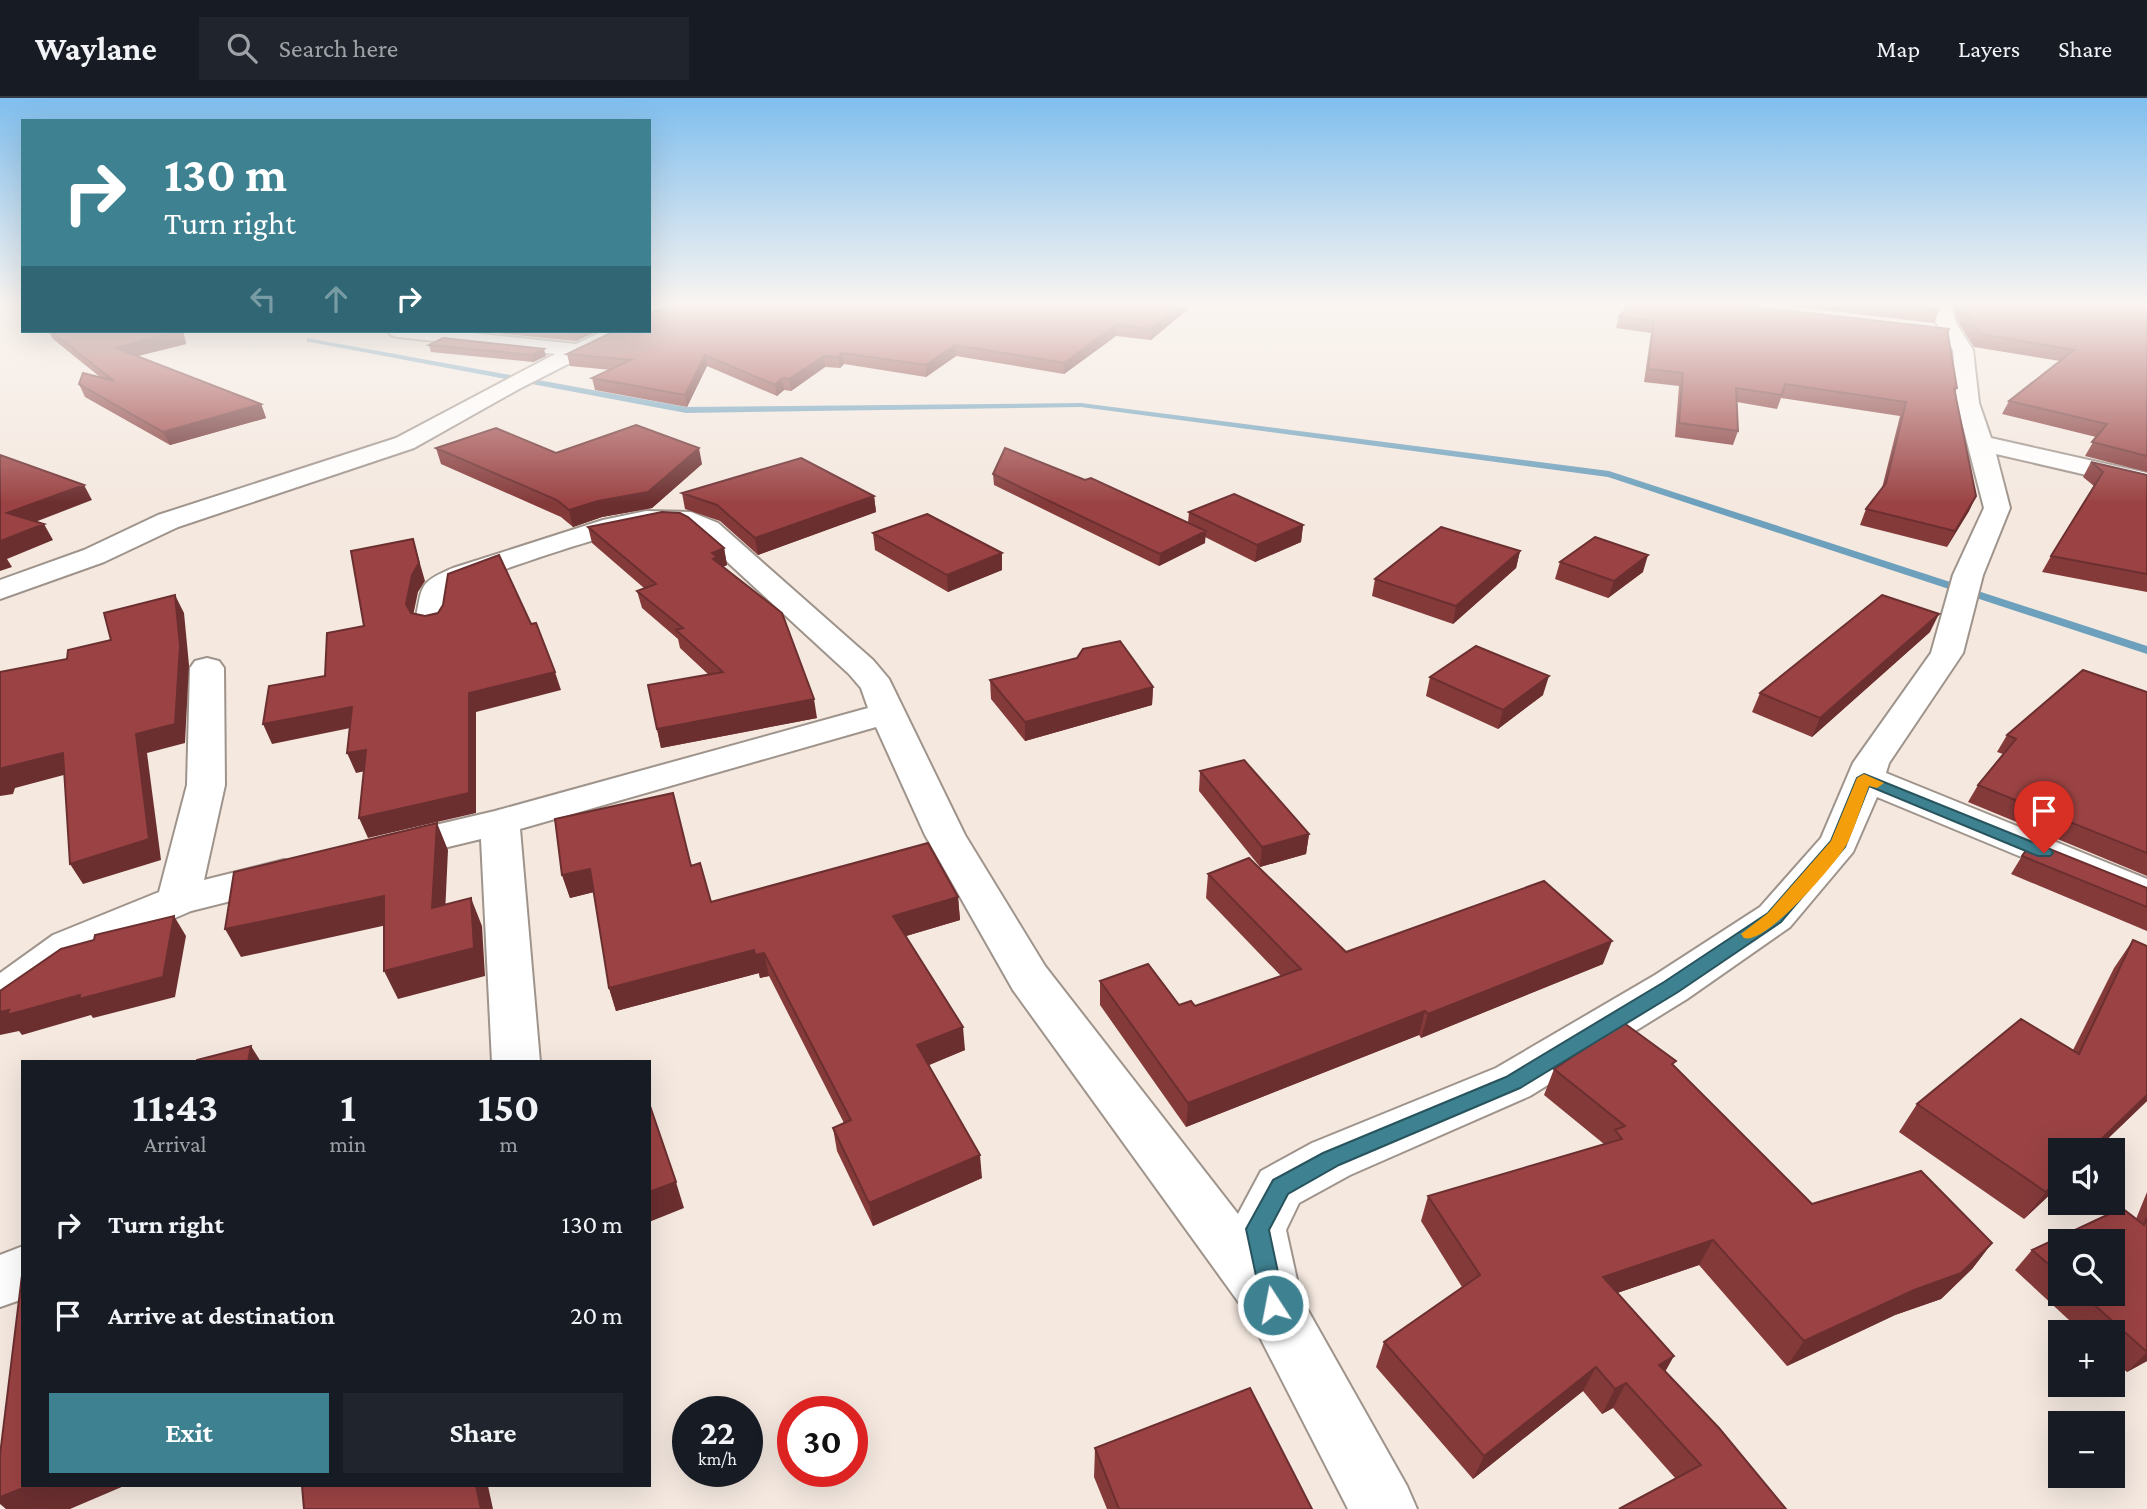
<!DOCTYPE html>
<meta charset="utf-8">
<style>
:root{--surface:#171b24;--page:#20242c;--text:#f1f3f6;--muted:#9ea1a6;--line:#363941;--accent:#3e8191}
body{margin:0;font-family:"Crimson Pro",serif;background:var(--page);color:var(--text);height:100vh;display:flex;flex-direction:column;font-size:26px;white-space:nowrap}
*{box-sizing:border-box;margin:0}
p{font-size:23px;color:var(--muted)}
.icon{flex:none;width:38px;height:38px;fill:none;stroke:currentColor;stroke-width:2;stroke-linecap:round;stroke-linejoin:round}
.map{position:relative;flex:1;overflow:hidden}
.side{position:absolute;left:21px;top:962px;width:630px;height:427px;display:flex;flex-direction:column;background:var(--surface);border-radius:0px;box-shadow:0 7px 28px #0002}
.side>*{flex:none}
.hud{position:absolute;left:21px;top:21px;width:630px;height:214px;border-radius:0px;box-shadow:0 7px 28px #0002;background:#3e8191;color:#fff;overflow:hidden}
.tools{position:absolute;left:2048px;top:1040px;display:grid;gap:14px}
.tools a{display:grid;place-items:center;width:77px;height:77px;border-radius:0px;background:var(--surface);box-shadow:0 7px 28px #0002;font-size:35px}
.speed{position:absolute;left:672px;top:1298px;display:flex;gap:14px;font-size:35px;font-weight:700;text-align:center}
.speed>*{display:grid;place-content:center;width:91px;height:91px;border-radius:50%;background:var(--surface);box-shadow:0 7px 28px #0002;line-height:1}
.speed small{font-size:18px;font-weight:400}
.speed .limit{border:10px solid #d22;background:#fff;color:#111}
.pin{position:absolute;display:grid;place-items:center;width:60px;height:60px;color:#fff;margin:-72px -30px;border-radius:50% 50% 50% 0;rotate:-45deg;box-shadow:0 0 7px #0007}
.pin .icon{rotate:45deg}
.me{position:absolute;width:77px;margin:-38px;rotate:349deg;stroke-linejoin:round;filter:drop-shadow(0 0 5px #0008)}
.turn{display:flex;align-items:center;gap:24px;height:147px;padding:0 28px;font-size:32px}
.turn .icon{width:91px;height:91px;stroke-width:2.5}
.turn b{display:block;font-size:49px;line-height:60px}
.lanes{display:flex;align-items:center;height:66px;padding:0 28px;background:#0003;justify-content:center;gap:35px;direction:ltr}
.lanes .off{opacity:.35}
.eta{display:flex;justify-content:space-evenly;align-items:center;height:119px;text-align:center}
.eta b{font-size:42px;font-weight:700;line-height:49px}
.action{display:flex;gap:14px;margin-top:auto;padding:14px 28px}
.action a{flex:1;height:80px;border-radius:0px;background:var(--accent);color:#fff;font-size:28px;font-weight:700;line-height:80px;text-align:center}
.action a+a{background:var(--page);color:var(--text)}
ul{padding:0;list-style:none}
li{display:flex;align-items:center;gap:21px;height:91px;padding:0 28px}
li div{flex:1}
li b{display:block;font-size:26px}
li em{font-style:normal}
header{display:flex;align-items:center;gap:42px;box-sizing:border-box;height:98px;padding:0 35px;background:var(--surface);border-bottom:2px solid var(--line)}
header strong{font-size:33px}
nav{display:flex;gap:38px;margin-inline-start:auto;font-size:24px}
.search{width:490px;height:63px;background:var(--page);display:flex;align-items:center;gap:18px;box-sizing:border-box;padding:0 24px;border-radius:0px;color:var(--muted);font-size:26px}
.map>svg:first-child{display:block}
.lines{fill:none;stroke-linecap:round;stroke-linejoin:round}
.stream{fill:#6da0bc;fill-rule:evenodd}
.street-casing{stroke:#9f948c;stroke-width:4}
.street{fill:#fff;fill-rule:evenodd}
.wall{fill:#853a3a;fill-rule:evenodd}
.shaded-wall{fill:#6c2f30}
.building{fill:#9b4344;stroke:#6c2f30;stroke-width:2}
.route{fill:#3e8191;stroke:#28545e;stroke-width:2}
.slow{fill:#f59e0b}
</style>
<header>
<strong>Waylane</strong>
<div class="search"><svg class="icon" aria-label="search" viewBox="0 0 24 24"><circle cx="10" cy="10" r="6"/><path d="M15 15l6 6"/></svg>Search here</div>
<nav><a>Map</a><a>Layers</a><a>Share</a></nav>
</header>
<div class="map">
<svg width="2147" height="1411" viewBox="0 0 2147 1411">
<rect width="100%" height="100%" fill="#f4e8df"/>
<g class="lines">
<path class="stream" d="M 307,240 L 686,309 L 1081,305 L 1609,373 L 2147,548 L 2147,556 L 1608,379 L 1081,309 L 686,315 L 310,244 L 307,244 Z"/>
<g class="street-casing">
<path id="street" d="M 1932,207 L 1951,207 L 1956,225 L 1973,252 L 1979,305 L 1991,340 L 2147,375 L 2147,391 L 1996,356 L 2010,410 L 1983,477 L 1963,555 L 1889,665 L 1886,675 L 2147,781 L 2147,811 L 1877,699 L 1853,754 L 1790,829 L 1687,901 L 1530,998 L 1350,1077 L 1299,1105 L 1286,1132 L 1301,1200 L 1407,1388 L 1417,1411 L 1348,1411 L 1250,1220 L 1013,892 L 925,737 L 876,629 L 520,731 L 540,964 L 492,964 L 481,741 L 390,763 L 376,759 L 370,750 L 376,741 L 495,713 L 868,610 L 861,590 L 849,576 L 698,437 C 694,434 689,431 684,429 C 645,418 517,468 473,482 L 452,492 L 447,524 L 442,531 L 431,533 L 420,531 L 415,524 C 423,488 417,485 453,470 L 603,422 L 646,413 L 691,414 L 718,425 L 873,562 L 889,581 L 965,737 L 1045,868 L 1238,1116 L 1261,1073 L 1312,1045 L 1496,970 L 1655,877 L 1760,809 L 1821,740 L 1853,665 L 1931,555 L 1953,477 L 1984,410 L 1957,305 L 1953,252 L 1936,225 Z
M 388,233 L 452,233 L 576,246 L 603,233 L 628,233 L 625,237 L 519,291 L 414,350 L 178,429 L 104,464 L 0,501 L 0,482 L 84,452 L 158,417 L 396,340 L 555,256 L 398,239 L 391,237 Z
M 207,560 L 219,563 L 224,570 L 225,687 L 204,782 L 284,762 L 299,766 L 305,776 L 299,786 L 191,813 L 85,859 L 16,910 L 0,915 L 0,875 L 53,837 L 159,794 L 187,687 L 190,570 L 195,563 Z
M 23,1148 L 23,1201 L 0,1209 L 0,1157 Z"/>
</g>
<use href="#street" class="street"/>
</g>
<path class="wall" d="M 1780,207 L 1938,207 L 1939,213 L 1934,225 Z
M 1952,207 L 2136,207 L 2147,209 L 2147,374 L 2085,358 L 2096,339 L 2002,316 L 2009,303 L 2060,263 L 1974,249 L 1958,224 Z
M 1188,211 L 1151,242 L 1116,238 L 1064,276 L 956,258 L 926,279 L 844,266 L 840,270 L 825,269 L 791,293 L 784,292 L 777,298 L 707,268 L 687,309 L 595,292 L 592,280 L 611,272 L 570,268 L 567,256 Z
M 1619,218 L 1950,231 L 1948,236 L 1957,290 L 1955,295 L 1976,398 L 1969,413 L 1947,449 L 1860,427 L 1866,411 L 1882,390 L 1900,318 L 1781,300 L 1777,311 L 1737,304 L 1738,333 L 1733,347 L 1675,339 L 1679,288 L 1644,284 L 1651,235 L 1616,230 Z
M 48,233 L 183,233 L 186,246 L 137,258 L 261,306 L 266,320 L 170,347 L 85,299 L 79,286 L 100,279 L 53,241 Z
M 475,233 L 597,233 L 576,243 Z
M 429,247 L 546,258 L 533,264 L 431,254 Z
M 436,350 L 556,355 L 702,366 L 652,410 L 602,419 L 573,429 L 561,419 L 441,366 Z
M 2091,364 L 2147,377 L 2147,494 L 2042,474 L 2051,458 L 2094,388 L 2083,379 Z
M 993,376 L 1188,425 L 1189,414 L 1303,427 L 1301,444 L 1255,464 L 1205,439 L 1205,445 L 1159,468 L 994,387 Z
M 682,395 L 874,398 L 876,414 L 758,457 L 720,423 L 685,411 Z
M 588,429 L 724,450 L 727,467 L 723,469 L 817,620 L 661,650 L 657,631 L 709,577 L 680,550 L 678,541 L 642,510 L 637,493 L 644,490 L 592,445 Z
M 873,435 L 1002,455 L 1002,472 L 948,494 L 875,452 Z
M 1520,453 L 1516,470 L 1453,526 L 1372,498 L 1375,481 Z
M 1560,464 L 1643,474 L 1608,500 L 1555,481 Z
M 1930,534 L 1812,639 L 1752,614 L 1760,595 Z
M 1430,579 L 1543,597 L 1498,631 L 1426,598 Z
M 990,582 L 1153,589 L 1152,607 L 1025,643 L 991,601 Z
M 2147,594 L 2147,778 L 1968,704 L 1978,687 L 2003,656 L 1997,654 L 2007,637 Z
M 1200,673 L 1309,736 L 1306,756 L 1260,769 L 1199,693 Z
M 2022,758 L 2147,790 L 2147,833 L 2011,776 Z
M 691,768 L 711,804 L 958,799 L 960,822 L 906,838 L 965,952 L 928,967 L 982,1080 L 873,1128 L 837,1053 L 833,1030 L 844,1025 L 769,878 L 760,880 L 759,875 L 616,913 L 609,890 L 594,794 L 570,800 L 562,777 Z
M 1208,776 L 1346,854 L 1603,866 L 1421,940 L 1419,937 L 1186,1029 L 1100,907 L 1100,883 L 1179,907 L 1195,908 L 1281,878 L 1206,800 Z
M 2133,842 L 2147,848 L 2147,1003 L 2096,1052 L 2060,1052 L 2060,1087 L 2024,1121 L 1899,1034 L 1917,1006 L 2073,952 L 2114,870 Z
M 1674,968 L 1812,1106 L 1992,1145 L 1972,1171 L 1941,1201 L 1895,1217 L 1787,1268 L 1699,1167 L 1617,1195 L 1665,1274 L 1786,1411 L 1676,1381 L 1613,1310 L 1602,1316 L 1583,1293 L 1473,1381 L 1376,1269 L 1384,1244 L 1462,1189 L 1421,1123 L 1428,1098 L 1604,1046 L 1544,997 L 1554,971 Z
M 2147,1094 L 2147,1263 L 2127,1274 L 2112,1261 L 2112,1234 L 2082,1234 L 2015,1172 L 2032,1152 L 2122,1110 L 2136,1121 ZM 2060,1143 L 2112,1143 L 2112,1195 L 2060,1195 Z
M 1095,1350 L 1312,1411 L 1107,1411 L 1094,1379 Z"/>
<path class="shaded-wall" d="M 1180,207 L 1189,207 L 1188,211 L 1151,242 L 1151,231 Z
M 1116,227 L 1116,238 L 1064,276 L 1064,265 Z
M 180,233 L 183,233 L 186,246 L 122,262 L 116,250 Z
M 573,233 L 597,233 L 576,243 Z
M 955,247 L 956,258 L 926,279 L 926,267 Z
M 544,251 L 546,258 L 533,264 L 532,257 Z
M 842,255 L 844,266 L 840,270 L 838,259 Z
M 705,257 L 707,268 L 687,309 L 685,297 Z
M 824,258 L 825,269 L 791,293 L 789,281 Z
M 782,280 L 784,292 L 777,298 L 775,287 Z
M 261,306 L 266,320 L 170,347 L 163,334 Z
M 699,350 L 702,366 L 652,410 L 602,419 L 573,429 L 569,412 Z
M 84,387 L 92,402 L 17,431 L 7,415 Z
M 874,398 L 876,414 L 758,457 L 755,440 Z
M 1976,398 L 1969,413 L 1947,449 L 1955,433 Z
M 44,426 L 53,442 L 7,461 L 12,469 L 0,473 L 0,443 Z
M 1303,427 L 1301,444 L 1255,464 L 1257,447 Z
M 1206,433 L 1205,445 L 1159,468 L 1160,456 Z
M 413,441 L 425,483 L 418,494 L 412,523 L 406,506 Z
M 724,450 L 727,467 L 720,470 L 716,478 L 712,455 Z
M 1520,453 L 1516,470 L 1453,526 L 1456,508 Z
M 1002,455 L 1002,472 L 948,494 L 947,477 Z
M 1648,457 L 1643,474 L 1608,500 L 1614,483 Z
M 175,497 L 184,515 L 189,567 L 185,645 L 147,655 L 161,762 L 83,786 L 70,766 L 136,636 Z
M 1939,516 L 1930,534 L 1812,639 L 1820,620 Z
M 555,574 L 561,592 L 476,614 L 476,715 L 368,740 L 359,720 L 469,595 Z
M 1549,578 L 1543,597 L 1498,631 L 1503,612 Z
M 1153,589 L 1152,607 L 1025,643 L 1025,624 Z
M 814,601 L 817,620 L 661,650 L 657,631 Z
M 352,609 L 360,628 L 272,646 L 263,626 Z
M 366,652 L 375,671 L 356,675 L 347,655 Z
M 63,655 L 75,674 L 15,690 L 13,696 L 0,698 L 0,675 L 2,670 Z
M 437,725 L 448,752 L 444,838 L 432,810 Z
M 1309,736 L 1306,756 L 1260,769 L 1262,749 Z
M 590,771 L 598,793 L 570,800 L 562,777 Z
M 384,798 L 396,825 L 241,859 L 225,831 Z
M 958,799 L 960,822 L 896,841 L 893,818 Z
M 471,800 L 482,828 L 485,878 L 398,901 L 384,873 Z
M 174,818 L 186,838 L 175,899 L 93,920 L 91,917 L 22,937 L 19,933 L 0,937 L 0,914 Z
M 1612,843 L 1603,866 L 1421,940 L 1428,916 Z
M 754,852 L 759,875 L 616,913 L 609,890 Z
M 764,855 L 769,878 L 760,880 L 755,857 Z
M 1425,913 L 1419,937 L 1186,1029 L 1188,1005 Z
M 963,929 L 965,952 L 920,971 L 917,947 Z
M 251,948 L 261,964 L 248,964 Z
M 2147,997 L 2147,1003 L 2096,1052 L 2090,1052 Z
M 980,1057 L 982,1080 L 873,1128 L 869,1105 Z
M 2060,1080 L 2060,1087 L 2024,1121 L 2046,1094 Z
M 676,1084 L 684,1110 L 649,1124 L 649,1094 Z
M 1713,1142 L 1699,1167 L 1591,1204 L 1603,1179 Z
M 1992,1145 L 1972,1171 L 1941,1201 L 1895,1217 L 1787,1268 L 1804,1243 L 1914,1192 Z
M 2147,1254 L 2147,1263 L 2127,1274 Z
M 1674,1258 L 1660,1283 L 1659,1267 Z
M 1596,1269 L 1583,1293 L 1473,1381 L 1484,1358 Z
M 1626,1285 L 1613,1310 L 1602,1316 L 1615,1291 Z
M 28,1388 L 124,1388 L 70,1411 L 6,1411 L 0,1406 L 0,1399 Z
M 476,1388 L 488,1388 L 493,1411 L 481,1411 Z"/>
<path class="building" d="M 671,207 L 1180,207 L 1151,231 L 1116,227 L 1064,265 L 955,247 L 926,267 L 842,255 L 838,259 L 824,258 L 789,281 L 782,280 L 775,287 L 705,257 L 685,297 L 592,280 L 631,262 L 567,256 L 615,233 L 649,233 L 649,216 Z
M 1630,207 L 1737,207 L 1950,231 L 1947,231 L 1957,290 L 1954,290 L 1976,398 L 1955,433 L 1866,411 L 1886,385 L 1906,304 L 1785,286 L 1782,297 L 1736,290 L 1738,333 L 1679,325 L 1683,275 L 1648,271 L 1654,223 L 1619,218 Z
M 1890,207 L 1938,207 L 1939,213 Z
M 1962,207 L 2136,207 L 2147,209 L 2147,358 L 2092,344 L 2107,326 L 2009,303 L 2074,252 L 1980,236 Z
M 51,233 L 180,233 L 116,250 L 261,306 L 163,334 L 79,286 L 83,275 L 114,283 Z
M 443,240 L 544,251 L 532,257 L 429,247 Z
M 636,327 L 699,350 L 648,394 L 598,403 L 569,412 L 557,402 L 436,350 L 496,330 L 556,355 Z
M 1005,350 L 1085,382 L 1091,380 L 1206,433 L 1160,456 L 993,376 Z
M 0,357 L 84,387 L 7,415 L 44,426 L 0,443 Z
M 801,360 L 874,398 L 755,440 L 717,407 L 682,395 Z
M 2091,364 L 2147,377 L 2147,476 L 2051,458 L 2103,374 Z
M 1234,396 L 1303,427 L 1257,447 L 1189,414 Z
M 662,414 L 680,415 L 688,419 L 724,450 L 712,455 L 717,459 L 713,461 L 782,515 L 814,601 L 657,631 L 648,587 L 723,574 L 676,532 L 683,530 L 637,493 L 656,486 L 588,429 Z
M 927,416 L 1002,455 L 947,477 L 873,435 Z
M 1441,429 L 1520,453 L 1456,508 L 1375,481 Z
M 1595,439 L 1648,457 L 1614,483 L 1560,464 Z
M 413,441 L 419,465 L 412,477 L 406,506 L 411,515 L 425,518 L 438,515 L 443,507 L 448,476 L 499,457 L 531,526 L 536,525 L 555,574 L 469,595 L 469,695 L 359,720 L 366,652 L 347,655 L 352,609 L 263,626 L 269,588 L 325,578 L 327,535 L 364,528 L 351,453 Z
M 175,497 L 180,548 L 175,626 L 136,636 L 149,741 L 70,766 L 63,655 L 2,670 L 0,675 L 0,574 L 67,561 L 68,552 L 111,542 L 104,515 Z
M 1882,497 L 1939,516 L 1820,620 L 1760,595 Z
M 1120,543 L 1153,589 L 1025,624 L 990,582 L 1077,560 L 1083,551 Z
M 1476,548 L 1549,578 L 1503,612 L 1430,579 Z
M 2083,572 L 2147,594 L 2147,755 L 1978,687 L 2016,641 L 2007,637 Z
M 1244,662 L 1309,736 L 1262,749 L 1200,673 Z
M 673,695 L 691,768 L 700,765 L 711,804 L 928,745 L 958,799 L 893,818 L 963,929 L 917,947 L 980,1057 L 869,1105 L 833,1030 L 851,1022 L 764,855 L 755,857 L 754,852 L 609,890 L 590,771 L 562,777 L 555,721 Z
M 437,725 L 432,810 L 471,800 L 474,850 L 384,873 L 384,798 L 225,831 L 234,774 Z
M 2032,744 L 2147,790 L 2147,809 L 2022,758 Z
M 1249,760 L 1346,854 L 1544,783 L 1612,843 L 1428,916 L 1425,913 L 1188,1005 L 1100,883 L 1148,866 L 1179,907 L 1191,903 L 1195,908 L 1301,871 L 1208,776 Z
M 174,818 L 163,879 L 79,901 L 80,897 L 7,917 L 9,912 L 0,914 L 0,893 L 61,851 L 94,842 L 95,837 Z
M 2133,842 L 2147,848 L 2147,997 L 2090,1052 L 2060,1052 L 2060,1080 L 2046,1094 L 1917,1006 L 2021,921 L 2079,956 Z
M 1624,925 L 1676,963 L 1672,966 L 1812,1106 L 1921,1073 L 1992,1145 L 1961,1175 L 1914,1192 L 1804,1243 L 1713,1142 L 1603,1179 L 1674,1258 L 1659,1267 L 1719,1330 L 1786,1411 L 1619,1411 L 1701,1367 L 1626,1285 L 1615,1291 L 1596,1269 L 1484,1358 L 1384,1244 L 1480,1177 L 1428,1098 L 1622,1041 L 1615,1032 L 1625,1028 L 1554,971 Z
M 251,948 L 248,964 L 197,964 L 197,962 Z
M 649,1005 L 676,1084 L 649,1094 Z
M 2122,1110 L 2144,1127 L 2147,1119 L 2147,1254 L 2081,1195 L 2112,1195 L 2112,1143 L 2060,1143 L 2060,1176 L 2032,1152 Z
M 23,1169 L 23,1388 L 28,1388 L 0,1399 L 0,1357 Z
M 1250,1290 L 1312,1411 L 1119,1411 L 1095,1350 Z
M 302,1388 L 476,1388 L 481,1411 L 304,1411 Z"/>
<linearGradient id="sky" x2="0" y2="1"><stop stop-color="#7fbeee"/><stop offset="0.51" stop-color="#faf5f1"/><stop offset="1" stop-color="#faf5f1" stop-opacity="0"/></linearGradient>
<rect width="2147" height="405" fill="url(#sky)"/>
<path class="route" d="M 1864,676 L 2050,751 L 2053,755 L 2050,758 L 2038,758 L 1869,688 L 1845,749 L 1781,824 L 1678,894 L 1520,990 L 1339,1067 L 1288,1096 L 1269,1132 L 1285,1207 L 1281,1215 L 1273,1218 L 1264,1215 L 1246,1131 L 1273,1082 L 1323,1055 L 1506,979 L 1664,884 L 1768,815 L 1831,743 L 1857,680 Z"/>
<path class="slow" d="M 1864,676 L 1884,685 L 1877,690 L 1869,688 C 1862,706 1856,726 1848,744 C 1838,764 1766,847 1744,840 L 1741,836 L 1768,815 L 1831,743 L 1857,680 Z"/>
</svg>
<div class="tools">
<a><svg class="icon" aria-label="sound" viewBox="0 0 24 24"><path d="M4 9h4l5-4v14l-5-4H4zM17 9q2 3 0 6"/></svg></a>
<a><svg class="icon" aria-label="search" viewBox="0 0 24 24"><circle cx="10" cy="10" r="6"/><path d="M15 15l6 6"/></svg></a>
<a>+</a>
<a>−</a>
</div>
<div class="speed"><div>22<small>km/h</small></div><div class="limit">30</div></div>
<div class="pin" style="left:2044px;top:755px;background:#d93025"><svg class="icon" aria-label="arrive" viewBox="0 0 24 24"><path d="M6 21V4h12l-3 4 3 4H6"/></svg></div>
<svg class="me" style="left:1273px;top:1207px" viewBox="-20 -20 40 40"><circle r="17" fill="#3e8191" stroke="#fff" stroke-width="3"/><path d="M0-11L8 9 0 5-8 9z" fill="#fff"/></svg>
<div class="hud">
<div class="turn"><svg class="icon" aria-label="right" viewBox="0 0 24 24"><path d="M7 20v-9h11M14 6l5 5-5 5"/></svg><div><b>130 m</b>Turn right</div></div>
<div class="lanes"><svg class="icon off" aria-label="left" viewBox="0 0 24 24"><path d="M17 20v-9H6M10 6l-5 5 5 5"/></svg><svg class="icon off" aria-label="ahead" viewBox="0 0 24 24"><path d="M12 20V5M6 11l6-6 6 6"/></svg><svg class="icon" aria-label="right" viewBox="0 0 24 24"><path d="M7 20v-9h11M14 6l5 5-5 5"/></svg></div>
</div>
<section class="side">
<div class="eta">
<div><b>11:43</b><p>Arrival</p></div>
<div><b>1</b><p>min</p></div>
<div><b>150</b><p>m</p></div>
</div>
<ul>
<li><svg class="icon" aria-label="right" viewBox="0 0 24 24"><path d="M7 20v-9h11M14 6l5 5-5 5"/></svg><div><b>Turn right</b></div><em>130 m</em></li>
<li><svg class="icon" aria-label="arrive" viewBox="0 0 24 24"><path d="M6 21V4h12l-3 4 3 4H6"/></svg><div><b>Arrive at destination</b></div><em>20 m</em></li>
</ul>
<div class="action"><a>Exit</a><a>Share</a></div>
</section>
</div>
